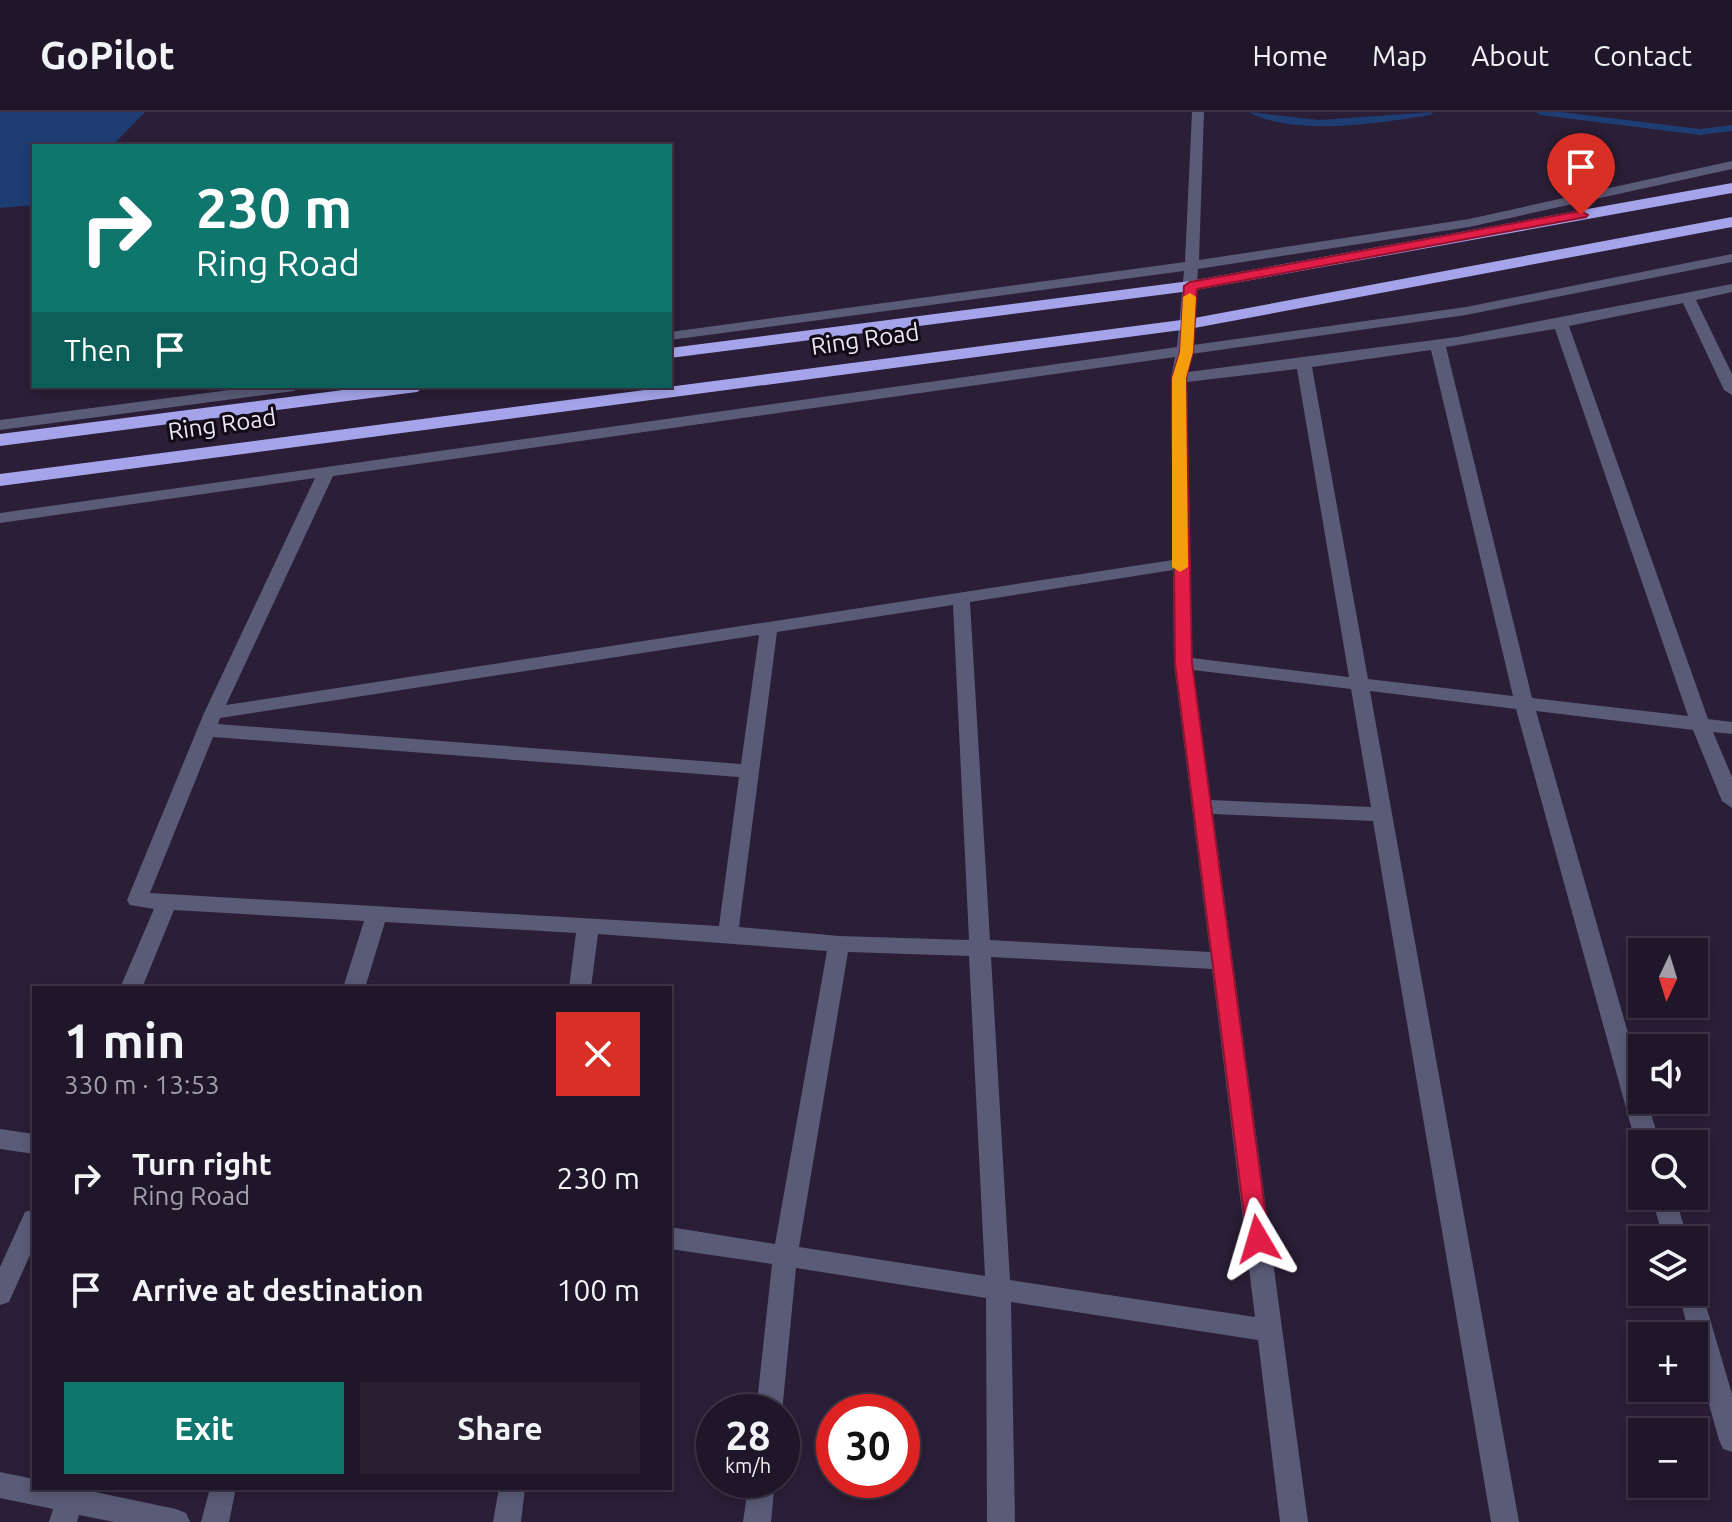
<!DOCTYPE html>
<meta charset="utf-8">
<style>
:root{--surface:#201629;--page:#281f31;--text:#f1f3f6;--muted:#a29fa8;--line:#3d3546;--accent:#0f766e}
body{margin:0;font-family:Ubuntu,sans-serif;background:var(--page);color:var(--text);height:100vh;display:flex;flex-direction:column;font-size:30px;white-space:nowrap}
*{box-sizing:border-box;margin:0}
p{font-size:26px;color:var(--muted)}
.icon{flex:none;width:44px;height:44px;fill:none;stroke:currentColor;stroke-width:2;stroke-linecap:round;stroke-linejoin:round}
.map{position:relative;flex:1;overflow:hidden}
.panel{position:absolute;left:32px;top:874px;width:640px;height:504px;display:flex;flex-direction:column;background:var(--surface);border-radius:0px;box-shadow:0 4px 12px #0003,0 0 0 2px var(--line)}
.panel>*{flex:none}
.banner{position:absolute;left:32px;top:32px;width:640px;height:244px;border-radius:0px;box-shadow:0 4px 12px #0003,0 0 0 2px var(--line);background:#0f766e;color:#fff;overflow:hidden}
.needle{width:52px;rotate:184deg}
.fabs{position:absolute;left:1628px;top:826px;display:grid;gap:16px}
.fabs a{display:grid;place-items:center;width:80px;height:80px;border-radius:0px;background:var(--surface);box-shadow:0 4px 12px #0003,0 0 0 2px var(--line);font-size:40px}
.speed{position:absolute;left:696px;top:1282px;display:flex;gap:16px;font-size:40px;font-weight:700;text-align:center}
.speed>*{display:grid;place-content:center;width:104px;height:104px;border-radius:50%;background:var(--surface);box-shadow:0 4px 12px #0003,0 0 0 2px var(--line);line-height:1}
.speed small{font-size:20px;font-weight:400}
.speed .limit{border:12px solid #d22;background:#fff;color:#111}
.pin{position:absolute;display:grid;place-items:center;width:68px;height:68px;color:#fff;margin:-82px -34px;border-radius:50% 50% 50% 0;rotate:-45deg;box-shadow:0 0 8px #0007}
.pin .icon{rotate:45deg}
.me{position:absolute;width:88px;margin:-44px;rotate:353deg;stroke-linejoin:round;filter:drop-shadow(0 0 6px #0008)}
.turn{display:flex;align-items:center;gap:28px;height:168px;padding:0 32px;font-size:36px}
.turn .icon{width:104px;height:104px;stroke-width:2.5}
.turn b{display:block;font-size:56px;line-height:68px}
.then{display:flex;align-items:center;height:76px;padding:0 32px;background:#0003;gap:16px;font-size:30px}
.round{display:grid;place-items:center;flex:none;width:84px;height:84px;border-radius:0px;background:var(--page)}
.head{display:flex;align-items:center;justify-content:space-between;height:136px;padding:0 32px}
h1{font-size:48px;font-weight:700;line-height:60px}
.button{display:flex;gap:16px;margin-top:auto;padding:16px 32px}
.button a{flex:1;height:92px;border-radius:0px;background:var(--accent);color:#fff;font-size:32px;font-weight:700;line-height:92px;text-align:center}
.button a+a{background:var(--page);color:var(--text)}
ul{padding:0;list-style:none}
li{display:flex;align-items:center;gap:24px;height:112px;padding:0 32px}
li div{flex:1}
li b{display:block;font-size:30px}
li em{font-style:normal}
header{display:flex;align-items:center;gap:48px;box-sizing:border-box;height:112px;padding:0 40px;background:var(--surface);border-bottom:2px solid var(--line)}
header strong{font-size:38px}
nav{display:flex;gap:44px;margin-inline-start:auto;font-size:28px}
.map>svg:first-child{display:block}
.water{fill:#1d3d73}
.lines{fill:none;stroke-linecap:round;stroke-linejoin:round}
.stream{fill:#1d3d73;fill-rule:evenodd}
.minor{fill:#5a5b77;fill-rule:evenodd}
.highway{fill:#a5a4eb;fill-rule:evenodd}
.route{fill:#e11d48;stroke:#92132f;stroke-width:2}
.slow{fill:#f59e0b}
.labels{text-anchor:middle;dominant-baseline:central;stroke-width:6;stroke-linejoin:round;paint-order:stroke}
.far-street-label{font-size:24px;fill:#ede4f5;stroke:#110b16}
</style>
<header>
<strong>GoPilot</strong>
<nav><a>Home</a><a>Map</a><a>About</a><a>Contact</a></nav>
</header>
<div class="map">
<svg width="1732" height="1410" viewBox="0 0 1732 1410">
<rect width="100%" height="100%" fill="#2b1e37"/>
<path class="water" d="M 0,0 L 145,0 L 112,34 L 34,34 L 34,93 L 0,96 Z"/>
<g class="lines">
<path class="stream" d="M 1249,0 L 1319,8 L 1434,0 L 1430,3 C 1381,11 1293,25 1249,0 Z
M 1536,0 L 1561,0 L 1700,17 L 1732,13 L 1732,19 L 1700,23 L 1540,3 Z"/>
<path class="minor" d="M 1192,0 L 1204,0 L 1199,148 L 1469,107 L 1732,49 L 1732,57 L 1469,115 L 1198,157 L 1193,233 L 1466,195 L 1732,142 L 1732,150 L 1466,203 L 1191,242 L 1188,260 L 1457,225 L 1732,172 L 1732,180 L 1696,188 L 1732,262 L 1732,283 L 1724,278 L 1683,191 L 1569,214 L 1708,607 L 1732,610 L 1732,622 L 1713,620 L 1732,665 L 1732,696 L 1722,689 L 1693,618 L 1536,599 L 1642,970 L 1642,988 L 1647,988 L 1660,1032 L 1642,1032 L 1642,1040 L 1636,1032 L 1516,597 L 1370,579 L 1519,1410 L 1491,1410 L 1373,709 L 1213,702 L 1308,1410 L 1280,1410 L 1258,1228 L 1011,1190 L 1015,1410 L 987,1410 L 986,1186 L 796,1156 L 782,1300 L 756,1300 L 772,1152 L 670,1137 L 670,1115 L 775,1132 L 827,839 L 598,822 L 591,876 L 569,876 L 576,821 L 385,810 L 365,876 L 343,876 L 364,809 L 174,798 L 142,876 L 120,876 L 154,797 L 130,793 L 127,788 L 204,601 L 315,366 L 0,411 L 0,401 L 1177,235 L 1184,159 L 670,228 L 670,220 L 1185,150 ZM 1555,217 L 1688,604 L 1532,586 L 1446,235 ZM 1431,238 L 1513,584 L 1368,567 L 1312,255 ZM 1175,245 L 1171,266 L 1173,448 L 226,593 L 333,364 ZM 1297,257 L 1349,565 L 1192,546 L 1187,270 ZM 1173,458 L 1174,551 L 1210,840 L 990,828 L 970,490 ZM 953,493 L 969,828 L 839,824 L 739,815 L 777,520 ZM 759,523 L 741,652 L 218,612 L 220,606 ZM 1193,558 L 1351,577 L 1371,695 L 1211,688 ZM 213,625 L 739,665 L 719,814 L 150,781 ZM 848,840 L 969,844 L 985,1164 L 799,1135 ZM 991,845 L 1212,857 L 1255,1205 L 1010,1168 Z
M 259,274 L 302,274 L 294,279 L 0,318 L 0,308 Z
M 0,1017 L 34,1022 L 34,1042 L 0,1037 Z
M 1651,1084 L 1675,1084 L 1688,1128 L 1664,1128 Z
M 34,1097 L 34,1134 L 9,1190 L 0,1193 L 0,1155 L 25,1100 Z
M 1694,1170 L 1699,1172 L 1702,1180 L 1732,1282 L 1732,1340 L 1723,1337 L 1719,1328 L 1694,1239 L 1694,1224 L 1690,1224 L 1678,1180 L 1694,1180 Z
M 0,1360 L 34,1367 L 34,1376 L 76,1376 L 176,1397 L 186,1401 L 190,1410 L 114,1410 L 79,1403 L 77,1410 L 49,1410 L 53,1397 L 0,1386 Z
M 749,1368 L 775,1368 L 771,1410 L 743,1410 Z
M 210,1376 L 236,1376 L 229,1410 L 201,1410 Z
M 499,1376 L 525,1376 L 521,1410 L 493,1410 Z"/>
<path class="highway" d="M 1732,71 L 1732,81 L 1190,179 L 670,246 L 670,236 L 1190,169 Z
M 1732,105 L 1732,115 L 1189,217 L 0,374 L 0,362 L 1189,207 Z
M 374,274 L 426,274 L 417,280 L 0,334 L 0,322 Z"/>
</g>
<path class="route" d="M 1581,99 L 1588,103 L 1586,105 L 1197,177 L 1193,240 L 1186,266 L 1192,551 L 1269,1127 L 1266,1134 L 1258,1136 L 1250,1134 L 1247,1127 L 1175,551 L 1172,266 L 1180,240 L 1184,174 L 1190,170 Z"/>
<path class="slow" d="M 1190,181 L 1196,185 L 1193,240 L 1186,266 L 1188,455 L 1180,460 L 1172,455 L 1172,266 L 1180,240 L 1183,185 Z"/>
<g class="labels">
<g class="far-street-label">
<text transform="translate(865 227) rotate(-8)">Ring Road</text>
<text transform="translate(222 312) rotate(-8)">Ring Road</text>
</g>
</g>
</svg>
<div class="fabs">
<a><svg class="needle" viewBox="-14 -14 28 28"><path d="M0-13l5 13h-10z" fill="#e53935"/><path d="M0 13l5-13h-10z" fill="#a29fa8"/></svg></a>
<a><svg class="icon" aria-label="sound" viewBox="0 0 24 24"><path d="M4 9h4l5-4v14l-5-4H4zM17 9q2 3 0 6"/></svg></a>
<a><svg class="icon" aria-label="search" viewBox="0 0 24 24"><circle cx="10" cy="10" r="6"/><path d="M15 15l6 6"/></svg></a>
<a><svg class="icon" aria-label="layers" viewBox="0 0 24 24"><path d="M12 4l9 5-9 5-9-5zM3 14l9 5 9-5"/></svg></a>
<a>+</a>
<a>−</a>
</div>
<div class="speed"><div>28<small>km/h</small></div><div class="limit">30</div></div>
<div class="pin" style="left:1581px;top:103px;background:#d93025"><svg class="icon" aria-label="arrive" viewBox="0 0 24 24"><path d="M6 21V4h12l-3 4 3 4H6"/></svg></div>
<svg class="me" style="left:1258px;top:1127px" viewBox="-20 -20 40 40"><path d="M0-17L14 15 0 8-14 15z" fill="#e11d48" stroke="#fff" stroke-width="4"/></svg>
<div class="banner">
<div class="turn"><svg class="icon" aria-label="right" viewBox="0 0 24 24"><path d="M7 20v-9h11M14 6l5 5-5 5"/></svg><div><b>230 m</b>Ring Road</div></div>
<div class="then">Then<svg class="icon" aria-label="arrive" viewBox="0 0 24 24"><path d="M6 21V4h12l-3 4 3 4H6"/></svg></div>
</div>
<section class="panel">
<div class="head"><div><h1>1 min</h1><p>330 m · 13:53</p></div><a class="round" style="background:#d93025;color:#fff"><svg class="icon" aria-label="close" viewBox="0 0 24 24"><path d="M6 6l12 12M18 6L6 18"/></svg></a></div>
<ul>
<li><svg class="icon" aria-label="right" viewBox="0 0 24 24"><path d="M7 20v-9h11M14 6l5 5-5 5"/></svg><div><b>Turn right</b><p>Ring Road</p></div><em>230 m</em></li>
<li><svg class="icon" aria-label="arrive" viewBox="0 0 24 24"><path d="M6 21V4h12l-3 4 3 4H6"/></svg><div><b>Arrive at destination</b></div><em>100 m</em></li>
</ul>
<div class="button"><a>Exit</a><a>Share</a></div>
</section>
</div>
